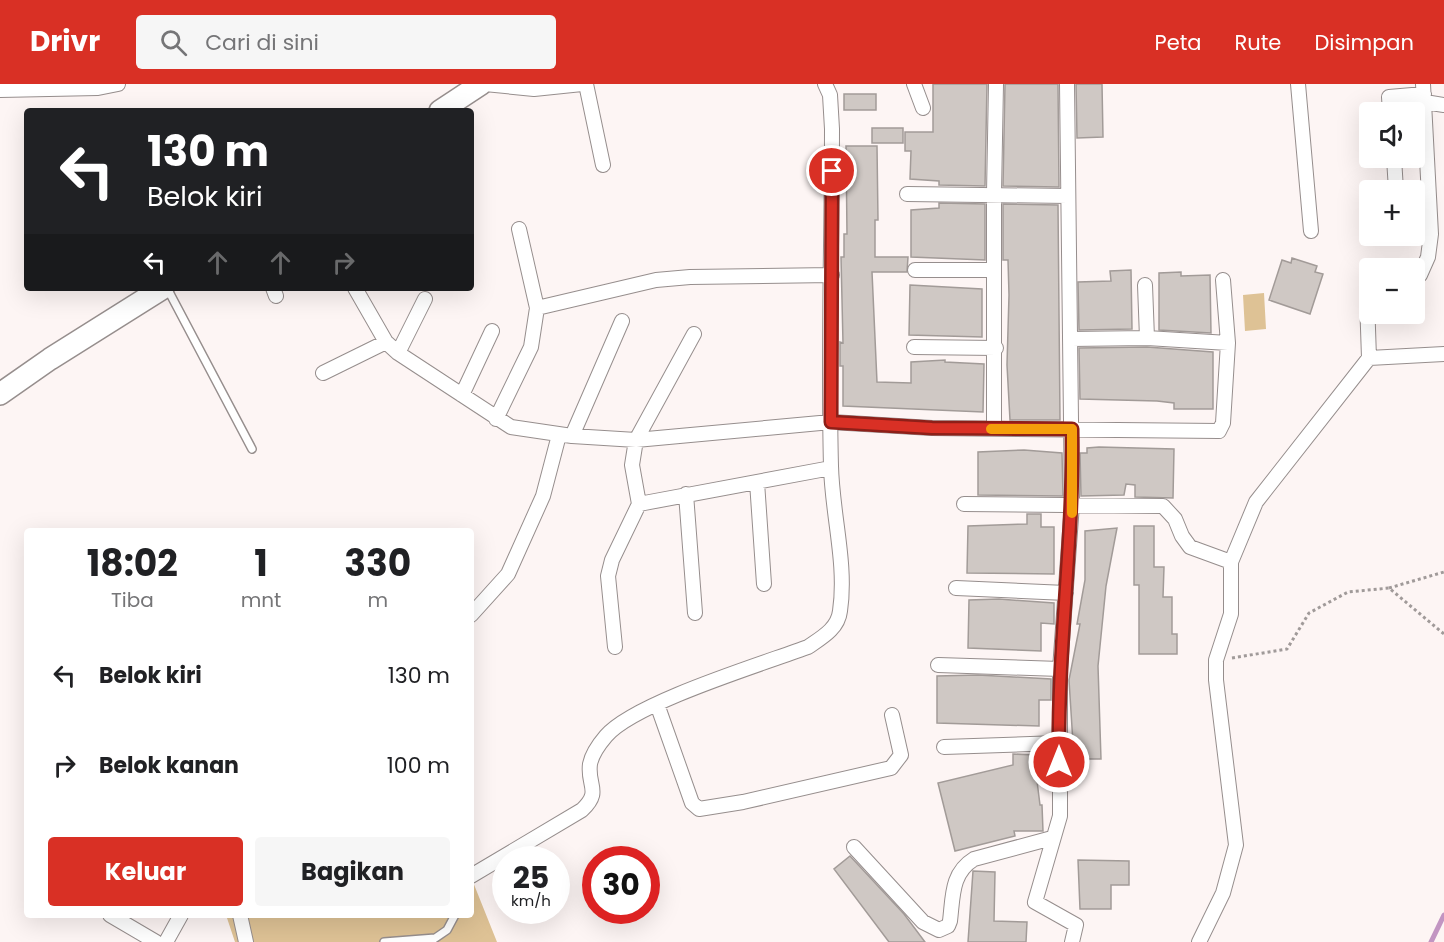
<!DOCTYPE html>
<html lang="id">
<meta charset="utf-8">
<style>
:root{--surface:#fff;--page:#f6f6f6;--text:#202124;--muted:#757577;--accent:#d93025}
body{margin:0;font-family:Poppins,sans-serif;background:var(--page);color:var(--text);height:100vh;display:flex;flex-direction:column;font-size:22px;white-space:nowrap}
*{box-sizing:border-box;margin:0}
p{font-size:20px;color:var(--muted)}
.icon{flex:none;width:33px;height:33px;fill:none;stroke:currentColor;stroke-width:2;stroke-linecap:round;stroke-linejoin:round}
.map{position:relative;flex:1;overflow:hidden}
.drawer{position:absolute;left:24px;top:444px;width:450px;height:390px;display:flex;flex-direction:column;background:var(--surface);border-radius:6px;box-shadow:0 6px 24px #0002}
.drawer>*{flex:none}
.banner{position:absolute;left:24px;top:24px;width:450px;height:183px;border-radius:6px;box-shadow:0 6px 24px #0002;background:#202124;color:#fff;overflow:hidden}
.buttons{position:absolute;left:1359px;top:18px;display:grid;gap:12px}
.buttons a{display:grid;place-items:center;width:66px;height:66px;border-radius:6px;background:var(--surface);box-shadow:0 6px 24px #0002;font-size:30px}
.speed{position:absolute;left:492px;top:762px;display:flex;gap:12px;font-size:30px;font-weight:700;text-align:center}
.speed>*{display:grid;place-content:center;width:78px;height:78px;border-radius:50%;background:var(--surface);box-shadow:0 6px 24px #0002;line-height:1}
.speed small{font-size:15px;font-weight:400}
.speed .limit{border:9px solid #d22;background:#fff;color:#111}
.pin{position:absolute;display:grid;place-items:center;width:51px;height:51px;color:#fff;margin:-26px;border:3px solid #fff;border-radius:50%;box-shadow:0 2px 6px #0007}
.me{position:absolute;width:66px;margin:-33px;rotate:0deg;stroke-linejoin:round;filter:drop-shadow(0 0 4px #0008)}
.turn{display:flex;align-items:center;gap:21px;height:126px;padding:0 24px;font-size:27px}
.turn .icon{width:78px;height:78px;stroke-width:2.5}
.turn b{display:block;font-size:42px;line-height:51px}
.lanes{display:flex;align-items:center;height:57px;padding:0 24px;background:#0003;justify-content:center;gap:30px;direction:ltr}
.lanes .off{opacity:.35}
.eta{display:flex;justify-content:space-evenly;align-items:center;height:102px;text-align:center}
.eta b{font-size:36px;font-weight:700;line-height:42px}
.action{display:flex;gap:12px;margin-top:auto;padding:12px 24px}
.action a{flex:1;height:69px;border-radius:6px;background:var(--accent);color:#fff;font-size:24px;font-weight:700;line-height:69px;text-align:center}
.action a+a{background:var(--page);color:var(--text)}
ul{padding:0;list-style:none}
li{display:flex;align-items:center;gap:18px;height:90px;padding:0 24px}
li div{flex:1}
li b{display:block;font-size:22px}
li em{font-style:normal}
header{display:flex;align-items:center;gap:36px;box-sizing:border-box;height:84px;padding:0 30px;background:var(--accent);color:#fff}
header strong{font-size:28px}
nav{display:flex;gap:33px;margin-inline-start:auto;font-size:21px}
.search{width:420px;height:54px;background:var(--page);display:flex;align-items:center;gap:15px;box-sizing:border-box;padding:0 21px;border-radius:6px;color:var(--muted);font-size:22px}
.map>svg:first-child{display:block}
.green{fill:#dec295}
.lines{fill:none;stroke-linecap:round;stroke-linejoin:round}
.stream{stroke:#c295c2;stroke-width:5}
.building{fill:#cfc8c4;stroke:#a29b98;stroke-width:1.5}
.lane-casing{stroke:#968e8d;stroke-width:10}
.street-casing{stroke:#968e8d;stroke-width:16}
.primary-casing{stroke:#968e8d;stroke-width:24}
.path{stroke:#a09a99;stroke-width:3;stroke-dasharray:3 3;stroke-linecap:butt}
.lane{stroke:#fff;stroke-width:7}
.street{stroke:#fff;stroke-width:14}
.primary{stroke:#fff;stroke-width:21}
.route-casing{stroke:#8d1f18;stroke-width:15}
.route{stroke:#d93025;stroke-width:10}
.slow{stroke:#f59e0b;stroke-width:10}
</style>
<header>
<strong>Drivr</strong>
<div class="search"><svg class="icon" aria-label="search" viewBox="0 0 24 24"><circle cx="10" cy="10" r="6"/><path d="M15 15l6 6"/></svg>Cari di sini</div>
<nav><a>Peta</a><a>Rute</a><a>Disimpan</a></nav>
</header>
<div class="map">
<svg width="1444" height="858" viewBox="0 0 1444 858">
<rect width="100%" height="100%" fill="#fdf5f4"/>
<path class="green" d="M 1264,209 L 1266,245 L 1245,247 L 1243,211 Z
M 471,793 L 497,858 L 235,858 L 226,831 L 471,831 Z"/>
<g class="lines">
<path class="stream" d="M 1431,858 L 1444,831"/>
</g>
<path class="building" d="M 933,0 L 987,0 L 985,102 L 939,101 L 939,97 L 910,95 L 911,67 L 905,67 L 905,48 L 933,48 Z
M 1005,0 L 1058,0 L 1059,103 L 1003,102 Z
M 1076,0 L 1102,0 L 1103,53 L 1077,54 Z
M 844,10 L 876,10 L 876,26 L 844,26 Z
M 872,44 L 903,44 L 903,59 L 872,59 Z
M 846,62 L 877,62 L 878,136 L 875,136 L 875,173 L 908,173 L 907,188 L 872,188 L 877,298 L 911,299 L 911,278 L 945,276 L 945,278 L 984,280 L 983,328 L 843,322 L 843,282 L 840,282 L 840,258 L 843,259 L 841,173 L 844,173 L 844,150 L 847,150 Z
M 939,119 L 985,120 L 985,176 L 911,173 L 911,126 L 939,124 Z
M 1003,120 L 1058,121 L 1060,336 L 1010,336 L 1007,281 L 1009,211 L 1008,176 L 1003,176 Z
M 1292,174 L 1317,182 L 1315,188 L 1323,190 L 1310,230 L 1269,216 L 1282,176 L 1291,179 Z
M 1131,186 L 1132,245 L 1079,246 L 1078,198 L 1111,197 L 1110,187 Z
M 1181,188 L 1181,192 L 1210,191 L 1211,249 L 1159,246 L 1159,189 Z
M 910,201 L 982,205 L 982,253 L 909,251 Z
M 1147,263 L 1213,268 L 1213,325 L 1174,325 L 1174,319 L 1157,317 L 1080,315 L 1079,264 Z
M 1099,363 L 1174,365 L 1173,414 L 1135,413 L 1135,401 L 1126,400 L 1124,411 L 1081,412 L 1080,369 L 1087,369 L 1087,364 Z
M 1024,366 L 1062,369 L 1063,412 L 978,411 L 978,368 Z
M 1027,430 L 1041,430 L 1041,443 L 1054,443 L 1054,490 L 967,489 L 968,442 L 1027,440 Z
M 1134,442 L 1154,442 L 1154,483 L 1164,483 L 1163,513 L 1172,513 L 1172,550 L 1177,550 L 1177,570 L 1139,570 L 1139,501 L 1134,501 Z
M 1117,444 L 1106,502 L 1098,582 L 1101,675 L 1074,675 L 1069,596 L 1080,540 L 1077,540 L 1085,496 L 1085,447 Z
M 999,515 L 1054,519 L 1054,540 L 1041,539 L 1041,567 L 968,564 L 969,516 Z
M 978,591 L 1051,595 L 1051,616 L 1039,616 L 1039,642 L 937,639 L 937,592 Z
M 1013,670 L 1037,671 L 1037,697 L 1040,721 L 1042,721 L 1043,747 L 1014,747 L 1015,752 L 955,767 L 938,699 L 1013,681 Z
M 850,772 L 904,830 L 925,858 L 889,858 L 834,785 Z
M 1078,776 L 1129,777 L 1129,801 L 1111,801 L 1111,825 L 1080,825 Z
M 973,787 L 995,788 L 994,837 L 1027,838 L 1026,858 L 968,858 Z"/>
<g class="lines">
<g class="lane-casing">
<path id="lane" d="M 167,204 L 252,365
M 431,857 L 447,846 L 455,831
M 384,858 L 435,854"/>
</g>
<g class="street-casing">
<path id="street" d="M 485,0 L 534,5 L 582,0
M 586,0 L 603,81
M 914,0 L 923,24
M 1067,0 L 1072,420 L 1060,585 L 1060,732 L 1035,818 L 1076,841 L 1072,858
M 1298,0 L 1311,147
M 0,6 L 98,4 L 118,0
M 1425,18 L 1444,21
M 1390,28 L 1389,13 L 1424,10
M 1394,74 L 1396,106
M 907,110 L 1068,112
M 519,145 L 537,224
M 915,186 L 994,186
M 1414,191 L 1420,191 L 1428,173 L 1431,150 L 1423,0
M 1145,201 L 1147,254
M 273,204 L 276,212
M 355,204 L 386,258 L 398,269 L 511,343 L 572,352 L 636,356 L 831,338 L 932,344 L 1219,347 L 1223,339 L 1228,259 L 1223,196
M 1071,255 L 1147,254 L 1228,259
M 914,263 L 996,264
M 398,269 L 425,215
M 1369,274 L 1444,270
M 323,289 L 386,258
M 462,311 L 492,247
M 496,335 L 531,263 L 537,224 L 656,196 L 690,193 L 832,191
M 994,345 L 994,109 L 996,0
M 572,352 L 622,237
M 757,398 L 764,500
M 686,410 L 695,529
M 639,420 L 632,381 L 636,356 L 694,250
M 964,420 L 1163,422 L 1175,435 L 1182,452 L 1190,463 L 1231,478
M 956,504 L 1066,509
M 471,531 L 508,490 L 543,412 L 559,351
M 615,563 L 608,492 L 612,476 L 639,420 L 831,384
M 938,581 L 1060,585
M 657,620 L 692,719 L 699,725 L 743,718 L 891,684 L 901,671 L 892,631
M 944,663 L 1059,659
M 854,763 L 923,838 L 939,846 L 948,842 L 950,837 C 953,813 951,789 974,775 L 1052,754
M 471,792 L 582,726 C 602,707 587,702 590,680 C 592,670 600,659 606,652 C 634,619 762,580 808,563 C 821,554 838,545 840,527 C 847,480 832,430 831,382 C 828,270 832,157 832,45 L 830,11 L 825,0
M 110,831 L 156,858
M 240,831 L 246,858
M 166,858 L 181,831
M 1199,858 L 1223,809 L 1236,761 L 1216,596 L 1216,576 L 1231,530 L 1231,478 L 1256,418 L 1369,274 L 1367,215 L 1370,212"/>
</g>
<g class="primary-casing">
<path id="primary" d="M 440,27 L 481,0
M 0,310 L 50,275 L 163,204"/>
</g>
<path class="path" d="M 1389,504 L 1444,488
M 1232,574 L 1287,565 L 1309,529 L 1348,508 L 1389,504 L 1444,550"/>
<use href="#lane" class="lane"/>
<use href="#street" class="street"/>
<use href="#primary" class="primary"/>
</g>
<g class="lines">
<g class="route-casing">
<path id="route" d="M 832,87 L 831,338 L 932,344 L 1072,345 C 1074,456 1057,566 1059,678"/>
</g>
<use href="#route" class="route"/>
<path class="slow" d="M 991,345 L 1072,345 L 1072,429"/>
</g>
</svg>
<div class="buttons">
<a><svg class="icon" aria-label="sound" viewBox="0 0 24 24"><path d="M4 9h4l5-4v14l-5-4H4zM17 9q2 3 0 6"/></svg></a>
<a>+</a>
<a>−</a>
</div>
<div class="speed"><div>25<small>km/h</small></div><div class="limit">30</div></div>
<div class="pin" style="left:832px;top:87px;background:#d93025"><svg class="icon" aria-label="arrive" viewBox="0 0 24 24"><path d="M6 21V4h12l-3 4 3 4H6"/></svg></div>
<svg class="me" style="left:1059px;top:678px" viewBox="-20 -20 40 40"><circle r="17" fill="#d93025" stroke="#fff" stroke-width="3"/><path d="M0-11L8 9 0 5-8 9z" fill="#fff"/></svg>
<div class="banner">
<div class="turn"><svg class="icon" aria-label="left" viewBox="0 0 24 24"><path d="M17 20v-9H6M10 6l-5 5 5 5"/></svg><div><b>130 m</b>Belok kiri</div></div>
<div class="lanes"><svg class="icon" aria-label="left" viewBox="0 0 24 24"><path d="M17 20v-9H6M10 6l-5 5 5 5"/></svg><svg class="icon off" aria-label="ahead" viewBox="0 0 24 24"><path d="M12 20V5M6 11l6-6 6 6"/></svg><svg class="icon off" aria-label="ahead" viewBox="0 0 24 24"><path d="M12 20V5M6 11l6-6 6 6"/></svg><svg class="icon off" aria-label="right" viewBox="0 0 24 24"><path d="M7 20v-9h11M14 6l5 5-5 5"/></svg></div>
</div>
<section class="drawer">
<div class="eta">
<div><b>18:02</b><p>Tiba</p></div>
<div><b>1</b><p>mnt</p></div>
<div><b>330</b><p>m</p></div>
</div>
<ul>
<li><svg class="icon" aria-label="left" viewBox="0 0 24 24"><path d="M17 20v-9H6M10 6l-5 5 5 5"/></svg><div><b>Belok kiri</b></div><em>130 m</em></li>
<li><svg class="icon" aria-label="right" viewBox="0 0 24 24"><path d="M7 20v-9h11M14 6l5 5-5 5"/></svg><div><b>Belok kanan</b></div><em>100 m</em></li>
</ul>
<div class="action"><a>Keluar</a><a>Bagikan</a></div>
</section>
</div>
